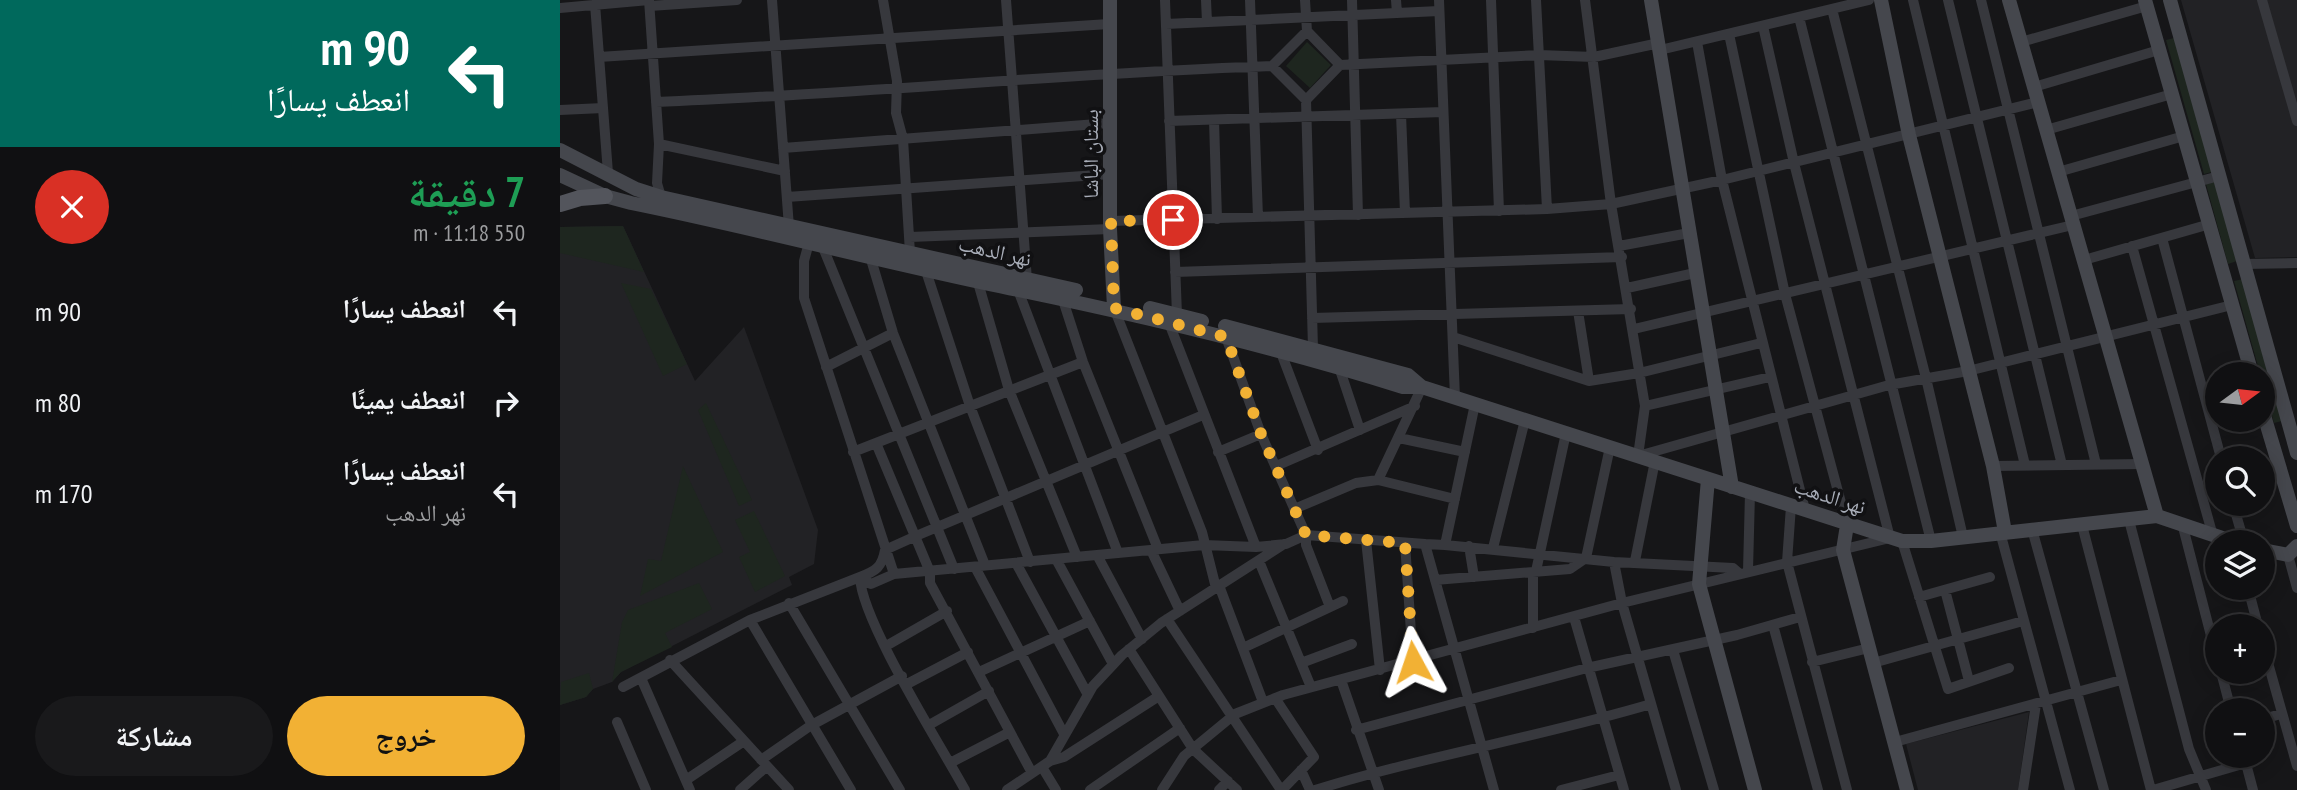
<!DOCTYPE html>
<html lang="ar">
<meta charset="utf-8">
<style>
:root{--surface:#101012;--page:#19191b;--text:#f1f3f6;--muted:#9c9d9f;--line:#303032;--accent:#f2b134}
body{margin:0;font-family:"PT Sans Narrow","Noto Naskh Arabic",sans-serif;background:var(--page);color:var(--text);direction:rtl;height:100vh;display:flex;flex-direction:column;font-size:26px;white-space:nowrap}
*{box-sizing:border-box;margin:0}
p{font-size:23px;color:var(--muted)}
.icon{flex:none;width:38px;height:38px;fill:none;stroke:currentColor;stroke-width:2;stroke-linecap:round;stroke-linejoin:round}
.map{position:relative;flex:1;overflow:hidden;direction:ltr}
.details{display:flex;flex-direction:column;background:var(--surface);width:560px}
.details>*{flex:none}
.hud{background:#00695c;color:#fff;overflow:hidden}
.needle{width:46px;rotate:75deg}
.controls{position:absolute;left:1645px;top:362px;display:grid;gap:14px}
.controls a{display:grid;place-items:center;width:70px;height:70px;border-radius:50%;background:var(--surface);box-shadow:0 4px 18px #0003,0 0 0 2px var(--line);font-size:35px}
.pin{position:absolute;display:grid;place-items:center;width:60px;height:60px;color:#fff;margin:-30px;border:4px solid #fff;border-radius:50%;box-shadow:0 2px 7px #0007}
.me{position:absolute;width:77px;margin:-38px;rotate:355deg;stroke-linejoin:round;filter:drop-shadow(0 0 5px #0008)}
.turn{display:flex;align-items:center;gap:24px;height:147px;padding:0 35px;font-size:32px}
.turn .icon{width:91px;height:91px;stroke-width:2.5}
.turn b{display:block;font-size:49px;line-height:60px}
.round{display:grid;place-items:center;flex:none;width:74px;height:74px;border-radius:37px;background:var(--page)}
.headline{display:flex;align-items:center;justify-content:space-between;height:119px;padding:0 35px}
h1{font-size:42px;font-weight:700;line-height:52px;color:#1e9e55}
.cta{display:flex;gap:14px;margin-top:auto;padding:14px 35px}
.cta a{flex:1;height:80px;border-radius:42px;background:var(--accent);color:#111;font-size:28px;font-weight:700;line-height:80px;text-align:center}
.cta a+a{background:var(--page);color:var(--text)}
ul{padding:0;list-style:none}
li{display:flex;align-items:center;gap:21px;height:91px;padding:0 35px}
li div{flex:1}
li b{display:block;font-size:26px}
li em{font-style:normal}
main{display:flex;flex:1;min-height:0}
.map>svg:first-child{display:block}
.built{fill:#222225}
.green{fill:#1e261f}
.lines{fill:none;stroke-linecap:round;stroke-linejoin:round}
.street{stroke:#37383d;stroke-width:10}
.secondary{stroke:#45474d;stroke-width:14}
.primary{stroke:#53555c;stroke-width:16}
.route{stroke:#f2b134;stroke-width:12;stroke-dasharray:0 21.6}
.labels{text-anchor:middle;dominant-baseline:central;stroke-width:7;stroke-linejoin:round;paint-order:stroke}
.street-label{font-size:21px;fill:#a8adb8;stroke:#111113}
</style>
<main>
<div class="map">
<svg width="1737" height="790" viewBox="0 0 1737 790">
<rect width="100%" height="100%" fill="#161618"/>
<path class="built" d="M 1621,0 L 1737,0 L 1737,257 L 1695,258 Z
M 63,226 L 135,381 L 184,327 L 258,530 L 254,564 L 229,577 L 232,585 L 61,672 L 52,682 L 33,689 L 26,697 L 0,705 L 0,227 Z
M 1469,712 L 1458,790 L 1358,790 L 1346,744 Z"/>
<path class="green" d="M 1614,38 L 1652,172 L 1644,174 L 1606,40 Z
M 747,42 L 771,65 L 750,88 L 726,66 Z
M 1655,181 L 1677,261 L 1668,264 L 1646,184 Z
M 63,226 L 84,272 L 0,253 L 0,227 Z
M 1683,279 L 1722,421 L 1714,423 L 1674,281 Z
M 61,283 L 91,289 L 127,364 L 103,376 Z
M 146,403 L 192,500 L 179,506 L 138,410 Z
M 123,466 L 163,552 L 80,596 L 88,559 L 101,561 Z
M 194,511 L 225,576 L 195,592 L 179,557 L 190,552 L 175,520 Z
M 139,583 L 152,609 L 105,633 L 112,647 L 61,672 L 52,682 L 62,622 L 68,610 Z
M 29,673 L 33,689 L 26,697 L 0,705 L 1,682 Z"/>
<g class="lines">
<path class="street" d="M 89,0 L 99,144 L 97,183 L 101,197
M 212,0 L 229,227
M 323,0 L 337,81 L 336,113 L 343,139 L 350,253
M 446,0 L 467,280
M 605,0 L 617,315
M 646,0 L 647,22
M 690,0 L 698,217
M 745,0 L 747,31 L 780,65 L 746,100
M 792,0 L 798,215
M 836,0 L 837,13
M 879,0 L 895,398
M 931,0 L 939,211
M 976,0 L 987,209
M 1025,0 L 1051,204 L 1085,406 L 1078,456 L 1329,385 L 1408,371 L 1672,305
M 1353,0 L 1465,465
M 1388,0 L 1502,465
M 1421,0 L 1536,464
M 1702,0 L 1737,121
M 35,4 L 48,173
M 90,6 L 177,0
M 0,8 L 89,0
M 1272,9 L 1366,378 L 1403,537
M 1239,17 L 1371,541
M 606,24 L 879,11
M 747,31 L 712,66 L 746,100 L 753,348
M 1169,34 L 1225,294 L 1287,525
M 1137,42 L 1162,180 L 1245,510
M 1461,42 L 1587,6
M 1100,50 L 1309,0
M 39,57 L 549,24
M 780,65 L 979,55 L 1034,57 L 1099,43
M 1474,87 L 1599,50
M 96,102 C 302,94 506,73 712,66
M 0,110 L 43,108
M 841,114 L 845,213
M 654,120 L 657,219
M 609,121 L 883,112
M 1486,130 L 1612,94
M 99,144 L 225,171
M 223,148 L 550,123
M 1498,172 L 1624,136
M 227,197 L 551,174
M 1511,216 L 1659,176
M 551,221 L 987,209 L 1051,204 L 1162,180 L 1478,102
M 350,237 L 550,229
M 1602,238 L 1661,458
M 250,239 L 244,261 L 244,298 L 334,574
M 262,245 L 394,569
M 1059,246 L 1129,233
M 1572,246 L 1653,536
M 310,256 L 333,333 L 425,565
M 1524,260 L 1650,224
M 1684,264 L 1737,263
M 365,268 L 410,406 L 470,562
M 615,272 L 1062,257
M 417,279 L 449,390 L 517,557
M 1067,288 L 1135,273
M 458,290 L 558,553
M 502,297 L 523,362 L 598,549
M 554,308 L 642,532 L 656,588
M 1018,311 L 1029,381
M 752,318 L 1071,309
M 609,323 L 696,547
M 1074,329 L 1513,225
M 666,337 L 701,434 L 746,535 L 746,545 L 770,607
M 893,337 L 1029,381 L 1079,373 L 1201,343
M 720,350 L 758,450
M 266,367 L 333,333
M 779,367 L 800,430
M 915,404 L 885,545 L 865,544 L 934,790
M 1085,406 L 1210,377
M 839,438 L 905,452
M 316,443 L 370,572 L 370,583 L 472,773
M 293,452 L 523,362
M 658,452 L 701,434
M 716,466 L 855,406
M 1433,466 L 1582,464
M 818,480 L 895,499
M 1673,504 L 1684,542
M 1231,506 L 1227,562 L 1287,790
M 734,509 L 796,483 L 818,480 L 862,387
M 1569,520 L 1629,749 L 1646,790
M 1522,525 L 1591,790
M 1623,527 L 1657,659
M 1472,529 L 1544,790
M 1440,532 L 1510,790
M 806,540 L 820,670
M 1342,541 L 1388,689 L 1449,668
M 845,543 L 853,662
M 885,545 L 1054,562 L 1173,568 L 1180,574
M 909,546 L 914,577
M 933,548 L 965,420
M 591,550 L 620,611
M 537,555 L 582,639
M 1728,555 L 1737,588
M 496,559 L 553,664
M 699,561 L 751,687
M 1075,561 L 1095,461
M 1054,562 L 1062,603 L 1116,790
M 456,563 L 528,695
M 415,567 L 504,734
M 976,571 L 1006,433
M 1188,571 L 1190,493
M 973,572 L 973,628
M 875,580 L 1010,569 L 1026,558 L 1050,447
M 660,588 L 703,702
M 1688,588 L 1698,626
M 1385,590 L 1409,681
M 1359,597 L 1430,577
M 229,603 L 340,790
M 1014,617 L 1064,790
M 607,619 L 721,790
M 190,620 L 291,790
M 1213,625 L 1258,790
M 1703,645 L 1737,766
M 326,646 L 387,611
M 683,648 L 783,601
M 569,649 L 633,749 L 677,790
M 1113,650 L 1154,790
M 110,660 L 229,790
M 1252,662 L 1309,648
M 741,663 L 792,644
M 1313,663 L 1463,621
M 419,672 L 530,621
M 1661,672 L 1671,710
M 81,678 L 130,790
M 781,680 L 819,790
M 347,684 L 408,652
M 63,687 L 190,620 L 300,577 L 311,584 L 334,574 L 644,545 L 696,547 L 726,544 L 746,535 L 865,544
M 715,698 L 754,757 L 722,790
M 1703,719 L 1721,714
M 57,722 L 86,790
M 369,725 L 429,691
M 796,730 L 1027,668 L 1177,635 L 1240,617
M 1335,742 L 1561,680
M 1684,756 L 1693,790
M 201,760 L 250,726 L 342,676
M 490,761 L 504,757 L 599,696
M 390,763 L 450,732
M 482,767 L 496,790
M 741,770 L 750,790
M 126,780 L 184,741
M 180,790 L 207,766
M 405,790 C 381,746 301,620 300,577 C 316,571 322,567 325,550 L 356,536 L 643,415
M 447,790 L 490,761 L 533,686 L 562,655 L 601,623 L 724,544
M 530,790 L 620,728
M 602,790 L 624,756 L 675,714 L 723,695 L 1062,603 L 1330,538 L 1234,163 L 1203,26
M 659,790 L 668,781
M 755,790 C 865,756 980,737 1091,704
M 1001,790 L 1059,775
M 1463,790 L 1476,704
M 1593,790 L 1686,763"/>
<path class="secondary" d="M 550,0 L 550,229 L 554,308
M 1091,0 L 1172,487
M 1321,0 L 1349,135 L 1433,466 L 1445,532
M 1449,0 L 1597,516
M 1585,0 L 1692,374
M 1610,0 L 1737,453
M 0,150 L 76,189 L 101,197 L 516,290
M 0,175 L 45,196 L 71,203 C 200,229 329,264 458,290 C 588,317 716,347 843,387 L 862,387 L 1342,541 L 1371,541 L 1597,516 L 1674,542
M 590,308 L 642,321
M 665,326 L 848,375 L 862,387
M 1703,412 L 1737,526
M 1148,479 L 1139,584 L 1195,790
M 1287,525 L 1283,550 L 1347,790
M 1703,550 L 1728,555 L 1737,546"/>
<path class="primary" d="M 0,204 L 20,198 L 45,196"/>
</g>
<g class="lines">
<path class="route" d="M 613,220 L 551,221 L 554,308 L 666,337 L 701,434 L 746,535 L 845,543 L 853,662"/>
</g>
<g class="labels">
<g class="street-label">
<text transform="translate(530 154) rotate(-90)">بستان الباشا</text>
<text transform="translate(435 251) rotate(13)">نهر الدهب</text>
<text transform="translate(1270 496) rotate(18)">نهر الدهب</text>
</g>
</g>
</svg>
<div class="controls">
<a><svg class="needle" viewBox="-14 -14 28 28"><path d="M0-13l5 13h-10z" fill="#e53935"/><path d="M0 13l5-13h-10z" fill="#9c9d9f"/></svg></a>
<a><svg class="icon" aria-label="search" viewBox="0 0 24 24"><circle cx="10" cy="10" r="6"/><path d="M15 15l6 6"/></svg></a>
<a><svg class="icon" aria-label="layers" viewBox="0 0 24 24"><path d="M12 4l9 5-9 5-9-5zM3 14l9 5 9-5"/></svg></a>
<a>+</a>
<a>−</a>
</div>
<div class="pin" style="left:613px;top:220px;background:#d93025"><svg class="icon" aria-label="arrive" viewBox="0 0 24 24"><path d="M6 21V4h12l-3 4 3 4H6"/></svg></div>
<svg class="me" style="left:853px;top:662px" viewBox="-20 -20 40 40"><path d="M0-17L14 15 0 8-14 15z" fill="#f2b134" stroke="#fff" stroke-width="4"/></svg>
</div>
<section class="details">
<div class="hud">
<div class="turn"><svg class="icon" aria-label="left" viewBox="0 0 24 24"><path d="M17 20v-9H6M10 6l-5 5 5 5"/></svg><div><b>90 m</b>انعطف يسارًا</div></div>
</div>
<div class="headline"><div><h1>7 دقيقة</h1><p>550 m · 11:18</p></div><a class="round" style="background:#d93025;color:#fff"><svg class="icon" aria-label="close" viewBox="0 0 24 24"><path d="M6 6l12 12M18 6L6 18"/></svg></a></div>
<ul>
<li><svg class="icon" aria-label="left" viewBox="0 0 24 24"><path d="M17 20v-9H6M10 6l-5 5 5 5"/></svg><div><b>انعطف يسارًا</b></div><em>90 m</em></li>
<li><svg class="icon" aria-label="right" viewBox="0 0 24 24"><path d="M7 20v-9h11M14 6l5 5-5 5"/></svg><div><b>انعطف يمينًا</b></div><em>80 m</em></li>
<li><svg class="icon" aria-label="left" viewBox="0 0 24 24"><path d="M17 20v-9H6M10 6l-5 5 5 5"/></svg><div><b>انعطف يسارًا</b><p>نهر الدهب</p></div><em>170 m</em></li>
</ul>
<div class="cta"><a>خروج</a><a>مشاركة</a></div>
</section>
</main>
